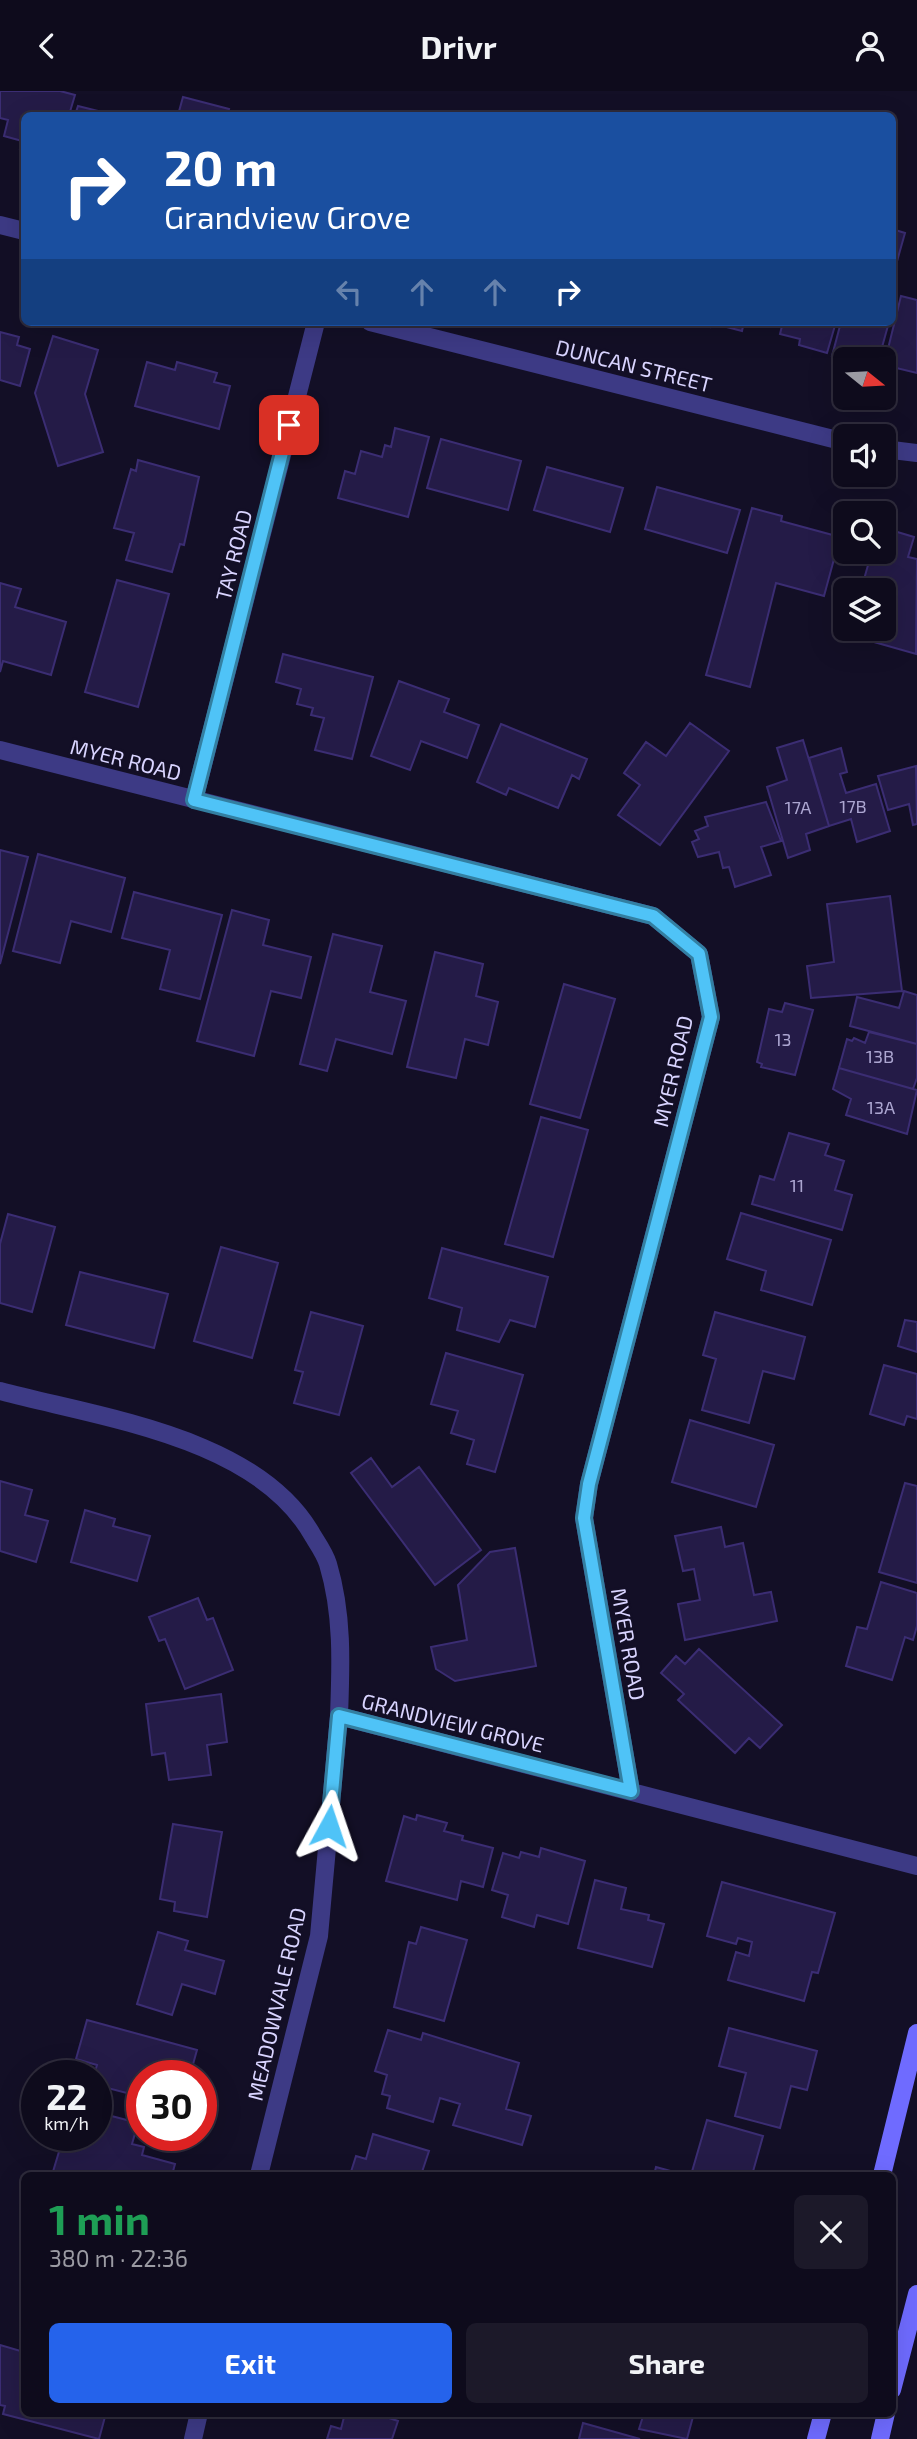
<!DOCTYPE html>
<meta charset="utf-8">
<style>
:root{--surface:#0e0b1c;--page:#1c1929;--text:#f1f3f6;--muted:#9b9ba3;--line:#2e2b3b;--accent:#2563eb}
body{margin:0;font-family:"Exo 2",sans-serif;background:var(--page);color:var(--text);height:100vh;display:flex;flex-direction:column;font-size:26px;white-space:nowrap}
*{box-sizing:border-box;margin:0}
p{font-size:23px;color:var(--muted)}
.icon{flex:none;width:38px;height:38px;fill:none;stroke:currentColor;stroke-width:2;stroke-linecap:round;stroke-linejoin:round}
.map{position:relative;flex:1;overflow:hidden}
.side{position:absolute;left:21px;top:2081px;width:875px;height:245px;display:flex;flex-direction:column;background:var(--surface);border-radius:10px;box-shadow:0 7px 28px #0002,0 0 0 2px var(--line)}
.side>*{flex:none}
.guide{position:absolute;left:21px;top:21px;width:875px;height:214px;border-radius:10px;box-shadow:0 7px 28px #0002,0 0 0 2px var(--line);background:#1a4fa0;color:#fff;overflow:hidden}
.needle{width:46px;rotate:108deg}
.tools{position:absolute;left:833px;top:256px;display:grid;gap:14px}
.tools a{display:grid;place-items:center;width:63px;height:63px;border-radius:10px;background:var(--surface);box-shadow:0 7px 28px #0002,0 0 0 2px var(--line);font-size:35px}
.speed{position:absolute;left:21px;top:1969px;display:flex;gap:14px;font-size:35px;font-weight:700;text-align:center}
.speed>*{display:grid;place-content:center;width:91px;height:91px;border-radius:50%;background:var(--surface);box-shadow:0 7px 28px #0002,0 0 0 2px var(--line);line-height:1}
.speed small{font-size:18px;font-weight:400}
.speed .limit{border:10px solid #d22;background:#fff;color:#111}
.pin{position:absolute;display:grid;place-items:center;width:60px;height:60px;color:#fff;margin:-30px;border-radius:14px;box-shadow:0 4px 10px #0006}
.me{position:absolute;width:77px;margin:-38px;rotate:5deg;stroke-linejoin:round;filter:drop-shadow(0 0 5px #0008)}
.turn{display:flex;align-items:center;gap:24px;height:147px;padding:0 28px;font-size:32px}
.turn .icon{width:91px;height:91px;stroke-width:2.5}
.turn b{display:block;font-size:49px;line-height:60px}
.lanes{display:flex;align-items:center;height:66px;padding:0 28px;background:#0003;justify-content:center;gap:35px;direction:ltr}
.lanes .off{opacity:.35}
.round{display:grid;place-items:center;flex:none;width:74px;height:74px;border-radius:10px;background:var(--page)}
.headline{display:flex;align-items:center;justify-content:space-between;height:119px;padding:0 28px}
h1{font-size:42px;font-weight:700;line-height:52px;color:#1e9e55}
.primary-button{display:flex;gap:14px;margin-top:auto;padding:14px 28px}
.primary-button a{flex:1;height:80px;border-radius:10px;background:var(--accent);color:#fff;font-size:28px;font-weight:700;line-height:80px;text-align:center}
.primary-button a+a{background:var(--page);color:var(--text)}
header{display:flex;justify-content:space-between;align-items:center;height:91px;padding:0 28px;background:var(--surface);font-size:32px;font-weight:700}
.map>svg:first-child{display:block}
.building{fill:#241b47;stroke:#3b2d73;stroke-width:2}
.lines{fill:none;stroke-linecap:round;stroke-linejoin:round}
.minor{stroke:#3d3a85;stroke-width:18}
.secondary{stroke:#6f6bff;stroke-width:18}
.route-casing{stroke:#337fa1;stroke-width:18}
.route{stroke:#4fc3f7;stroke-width:12}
.labels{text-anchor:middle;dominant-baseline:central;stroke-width:5;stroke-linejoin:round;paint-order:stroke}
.number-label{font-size:18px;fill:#aca6d1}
.street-label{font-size:21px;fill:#d9d4ff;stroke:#130f26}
</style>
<header><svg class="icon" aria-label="back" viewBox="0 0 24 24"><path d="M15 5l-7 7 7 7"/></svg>Drivr<svg class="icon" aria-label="person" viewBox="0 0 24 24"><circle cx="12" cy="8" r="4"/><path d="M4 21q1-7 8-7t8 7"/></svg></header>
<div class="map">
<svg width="917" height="2348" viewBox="0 0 917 2348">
<rect width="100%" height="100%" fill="#130f26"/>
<path class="building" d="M 0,0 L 60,0 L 75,4 L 69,24 L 24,24 L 24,59 L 20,58 L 22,50 L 4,45 L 8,29 L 0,27 Z
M 183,6 L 229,18 L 227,24 L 178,24 Z
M 78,15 L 114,24 L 75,24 Z
M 892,138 L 905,142 L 892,188 Z
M 901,205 L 917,209 L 917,282 L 884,274 Z
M 691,231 L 744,231 L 742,240 L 711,232 L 710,236 Z
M 783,231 L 836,231 L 827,262 L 799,254 L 800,248 L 780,243 Z
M 841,231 L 889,231 L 879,267 L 859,261 L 857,268 L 832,265 Z
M 0,241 L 19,246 L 17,254 L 30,258 L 20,295 L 0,289 Z
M 53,245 L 98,259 L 85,303 L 103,361 L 58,375 L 35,302 Z
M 147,271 L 175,279 L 177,271 L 217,282 L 214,291 L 230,295 L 219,338 L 135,315 Z
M 395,337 L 429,346 L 408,426 L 338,407 L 345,380 L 355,383 L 361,360 L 382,366 L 385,354 L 391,356 Z
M 441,348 L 521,370 L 508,419 L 427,397 Z
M 138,369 L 199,386 L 184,454 L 180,453 L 172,481 L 126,469 L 134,442 L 114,437 L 131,378 L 136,380 Z
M 547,376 L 623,397 L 610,441 L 534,419 Z
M 657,396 L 740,419 L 727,462 L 645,438 Z
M 752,417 L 782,425 L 781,430 L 840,446 L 824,505 L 776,492 L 750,596 L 706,584 Z
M 884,437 L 914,446 L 908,466 L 917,468 L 916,563 L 874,551 L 878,537 L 884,537 L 884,499 L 861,499 L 872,460 L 884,460 Z
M 117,489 L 169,503 L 138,616 L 85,601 Z
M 0,492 L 21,498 L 15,516 L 66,531 L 51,584 L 3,570 L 0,581 Z
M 283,563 L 373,586 L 352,668 L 315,659 L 324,627 L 311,624 L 313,617 L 297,613 L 301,598 L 276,591 Z
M 399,590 L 449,608 L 444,621 L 479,634 L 467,667 L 421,650 L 410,679 L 371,665 Z
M 690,632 L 729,660 L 660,754 L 618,724 L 640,694 L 624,682 L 646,651 L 666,665 Z
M 501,633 L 587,668 L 579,688 L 572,684 L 558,717 L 509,697 L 506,704 L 477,691 Z
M 803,649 L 829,735 L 806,743 L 810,759 L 788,767 L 767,696 L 787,689 L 777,657 Z
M 841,657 L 847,681 L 840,683 L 846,702 L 876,693 L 890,740 L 857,751 L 851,728 L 829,735 L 809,667 Z
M 916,675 L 917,733 L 913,734 L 909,713 L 888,719 L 878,685 Z
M 766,711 L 781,750 L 761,756 L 771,784 L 735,796 L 729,776 L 723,777 L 719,761 L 698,766 L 692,751 L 699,748 L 695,740 L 708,735 L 705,726 Z
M 0,759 L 28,766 L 0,873 Z
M 38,763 L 125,787 L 111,841 L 71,830 L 60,872 L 13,860 Z
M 134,801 L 222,824 L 200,908 L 160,898 L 170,859 L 122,847 Z
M 890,805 L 902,900 L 811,907 L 807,875 L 834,871 L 827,813 Z
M 232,819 L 269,829 L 263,854 L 311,866 L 301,907 L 271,900 L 254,965 L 197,950 Z
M 333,843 L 382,855 L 370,901 L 406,910 L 392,963 L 336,948 L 327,980 L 300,973 Z
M 435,861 L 483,873 L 476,905 L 498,911 L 488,954 L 465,948 L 456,987 L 407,976 Z
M 564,893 L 615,908 L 580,1027 L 530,1013 Z
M 904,900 L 917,904 L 917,953 L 850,935 L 857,906 L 899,917 Z
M 785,912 L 813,919 L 795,984 L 761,976 L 762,973 L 757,971 L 769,918 L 782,921 Z
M 869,941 L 917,953 L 917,987 L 913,998 L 839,977 L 847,948 L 852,950 L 854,947 L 865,952 Z
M 839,977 L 917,999 L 907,1043 L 846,1024 L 851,1008 L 833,998 Z
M 541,1026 L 588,1039 L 553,1166 L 505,1153 Z
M 789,1042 L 829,1053 L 825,1064 L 844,1070 L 835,1099 L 852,1104 L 842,1139 L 752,1113 L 760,1085 L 774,1089 Z
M 741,1122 L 831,1149 L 812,1214 L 761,1199 L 766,1180 L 727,1168 Z
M 8,1123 L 55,1136 L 32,1221 L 0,1212 L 0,1153 Z
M 221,1156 L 278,1172 L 252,1267 L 194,1250 Z
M 442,1157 L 548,1186 L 535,1236 L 510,1229 L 499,1251 L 457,1239 L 462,1217 L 429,1207 Z
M 80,1181 L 168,1203 L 154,1257 L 66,1234 Z
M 311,1221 L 363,1235 L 339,1324 L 294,1312 L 303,1281 L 295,1279 Z
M 715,1221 L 805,1246 L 794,1288 L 763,1280 L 749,1332 L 702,1319 L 716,1268 L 703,1264 Z
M 905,1229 L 917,1231 L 917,1261 L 898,1255 Z
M 446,1262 L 523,1284 L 495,1381 L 467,1373 L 474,1349 L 451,1342 L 458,1320 L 431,1313 Z
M 884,1274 L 917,1283 L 917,1328 L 907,1325 L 904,1334 L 870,1323 Z
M 690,1329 L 774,1354 L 756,1416 L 672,1391 Z
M 371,1367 L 392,1396 L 419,1376 L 481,1459 L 435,1494 L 351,1382 Z
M 0,1390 L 32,1399 L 25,1424 L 48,1430 L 36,1471 L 0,1460 Z
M 905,1392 L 917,1395 L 917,1492 L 879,1481 Z
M 85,1419 L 115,1428 L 113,1435 L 150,1445 L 137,1490 L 71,1471 Z
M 721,1436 L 725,1456 L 743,1452 L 754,1504 L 771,1501 L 777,1530 L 685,1549 L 678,1513 L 700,1509 L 694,1478 L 683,1480 L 675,1445 Z
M 515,1457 L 536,1575 L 455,1590 L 436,1578 L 431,1556 L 467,1549 L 458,1494 L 490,1461 Z
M 881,1491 L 917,1502 L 917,1535 L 913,1549 L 905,1546 L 892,1589 L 846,1575 L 857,1536 L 867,1538 Z
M 198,1507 L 207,1529 L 213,1527 L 233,1579 L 185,1598 L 165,1548 L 159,1550 L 149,1526 Z
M 699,1558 L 782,1634 L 760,1657 L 749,1647 L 735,1662 L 678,1609 L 684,1603 L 661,1582 L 676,1565 L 685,1573 Z
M 221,1603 L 227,1651 L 207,1654 L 211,1684 L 169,1689 L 165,1662 L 152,1664 L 146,1613 Z
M 417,1724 L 447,1732 L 444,1740 L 463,1745 L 462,1749 L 493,1757 L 483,1796 L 461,1790 L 457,1809 L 386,1790 L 404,1725 L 416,1729 Z
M 173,1733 L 222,1741 L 207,1826 L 174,1820 L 175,1811 L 160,1808 Z
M 541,1757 L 585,1770 L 568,1833 L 537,1824 L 534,1836 L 502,1826 L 508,1804 L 492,1799 L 503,1762 L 519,1767 L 521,1761 L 539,1766 Z
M 595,1789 L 626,1797 L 621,1818 L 649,1824 L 648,1829 L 664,1833 L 652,1876 L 578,1857 Z
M 722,1791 L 835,1822 L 818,1882 L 812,1881 L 804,1910 L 728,1889 L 736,1861 L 749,1865 L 752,1851 L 738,1847 L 736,1853 L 707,1845 Z
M 421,1836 L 467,1849 L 444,1930 L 394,1916 L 409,1851 L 416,1853 Z
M 158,1841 L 188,1850 L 185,1859 L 224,1870 L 215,1903 L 182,1893 L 172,1924 L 137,1913 Z
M 87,1929 L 197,1959 L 190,1984 L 142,1984 L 142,2006 L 96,1994 L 94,1984 L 97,1974 L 76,1968 Z
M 729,1937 L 817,1960 L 807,1999 L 791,1995 L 780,2037 L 735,2025 L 746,1982 L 719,1975 Z
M 388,1939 L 421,1949 L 423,1942 L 519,1972 L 506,2018 L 531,2025 L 522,2054 L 453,2034 L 460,2013 L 440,2007 L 433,2031 L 387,2017 L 390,2005 L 382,2003 L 387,1984 L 375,1980 Z
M 104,2023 L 138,2032 L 132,2053 L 144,2056 L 142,2064 L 175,2073 L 172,2084 L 52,2084 L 64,2044 L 98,2046 Z
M 707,2029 L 763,2045 L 752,2084 L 691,2084 Z
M 373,2043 L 429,2060 L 421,2084 L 350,2084 L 356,2065 L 366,2068 Z
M 656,2076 L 685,2084 L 654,2084 Z
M 0,2254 L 24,2261 L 24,2322 L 106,2322 L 99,2348 L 3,2323 L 5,2315 L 0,2314 Z
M 345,2322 L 374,2322 L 398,2330 L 392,2348 L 327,2348 L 331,2335 L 341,2338 Z
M 644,2322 L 694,2322 L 687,2348 L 639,2338 Z
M 583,2332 L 640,2348 L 579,2348 Z"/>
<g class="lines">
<path class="minor" d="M 0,134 L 24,140
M 370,231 L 845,351
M 884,358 L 917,362
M 0,659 L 653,825 L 699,863 L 711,926 L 589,1393 L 584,1427 L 631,1700
M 194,709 L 316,231
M 0,1300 C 101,1327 258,1346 313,1445 C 318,1453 325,1463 328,1473 C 343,1523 341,1573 339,1625 L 917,1775
M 259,2084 L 319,1845 L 339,1625
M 193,2348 L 199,2322"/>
<path class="secondary" d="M 882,2084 L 917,1942
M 892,2299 L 917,2203
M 816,2348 L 823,2322
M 880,2348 L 886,2322"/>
</g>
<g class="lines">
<g class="route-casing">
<path id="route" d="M 289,334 L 194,709 L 653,825 L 699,863 L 711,926 L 589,1393 L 584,1427 L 631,1700 L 339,1625 L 329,1735"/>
</g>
<use href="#route" class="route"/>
</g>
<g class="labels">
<g class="number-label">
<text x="853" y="715">17B</text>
<text x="798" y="716">17A</text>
<text x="783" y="948">13</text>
<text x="880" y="965">13B</text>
<text x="881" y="1016">13A</text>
<text x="797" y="1094">11</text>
</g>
<g class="street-label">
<text transform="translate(634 274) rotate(14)">DUNCAN STREET</text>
<text transform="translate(233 464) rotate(-76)">TAY ROAD</text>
<text transform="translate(126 668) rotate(14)">MYER ROAD</text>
<text transform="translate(672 980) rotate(-77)">MYER ROAD</text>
<text transform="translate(629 1553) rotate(80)">MYER ROAD</text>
<text transform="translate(453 1631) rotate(14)">GRANDVIEW GROVE</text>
<text transform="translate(276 1913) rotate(-77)">MEADOWVALE ROAD</text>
</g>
</g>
</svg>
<div class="tools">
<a><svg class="needle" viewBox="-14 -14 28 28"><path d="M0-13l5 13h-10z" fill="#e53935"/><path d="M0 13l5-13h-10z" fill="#9b9ba3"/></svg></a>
<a><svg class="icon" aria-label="sound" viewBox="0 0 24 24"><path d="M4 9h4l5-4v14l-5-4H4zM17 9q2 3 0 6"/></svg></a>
<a><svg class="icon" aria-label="search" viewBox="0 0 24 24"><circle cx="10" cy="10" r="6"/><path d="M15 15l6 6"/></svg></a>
<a><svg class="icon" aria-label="layers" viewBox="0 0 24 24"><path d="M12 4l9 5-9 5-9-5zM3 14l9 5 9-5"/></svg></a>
</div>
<div class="speed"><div>22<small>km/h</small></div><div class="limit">30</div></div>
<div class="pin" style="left:289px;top:334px;background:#d93025"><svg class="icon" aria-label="arrive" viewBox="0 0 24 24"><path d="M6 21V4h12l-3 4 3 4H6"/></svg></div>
<svg class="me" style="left:329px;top:1735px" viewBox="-20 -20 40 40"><path d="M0-17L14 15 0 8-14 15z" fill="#4fc3f7" stroke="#fff" stroke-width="4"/></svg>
<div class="guide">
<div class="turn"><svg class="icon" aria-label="right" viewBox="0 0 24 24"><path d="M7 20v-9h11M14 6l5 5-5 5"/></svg><div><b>20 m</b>Grandview Grove</div></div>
<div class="lanes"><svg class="icon off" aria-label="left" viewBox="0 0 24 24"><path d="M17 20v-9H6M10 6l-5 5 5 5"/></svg><svg class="icon off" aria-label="ahead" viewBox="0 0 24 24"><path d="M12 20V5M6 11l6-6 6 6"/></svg><svg class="icon off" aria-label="ahead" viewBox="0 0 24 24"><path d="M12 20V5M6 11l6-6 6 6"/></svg><svg class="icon" aria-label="right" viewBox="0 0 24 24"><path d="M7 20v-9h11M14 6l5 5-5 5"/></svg></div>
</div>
<section class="side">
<div class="headline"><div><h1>1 min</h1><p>380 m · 22:36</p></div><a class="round"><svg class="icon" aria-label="close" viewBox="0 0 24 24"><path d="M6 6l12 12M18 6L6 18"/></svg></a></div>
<div class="primary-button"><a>Exit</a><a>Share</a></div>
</section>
</div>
